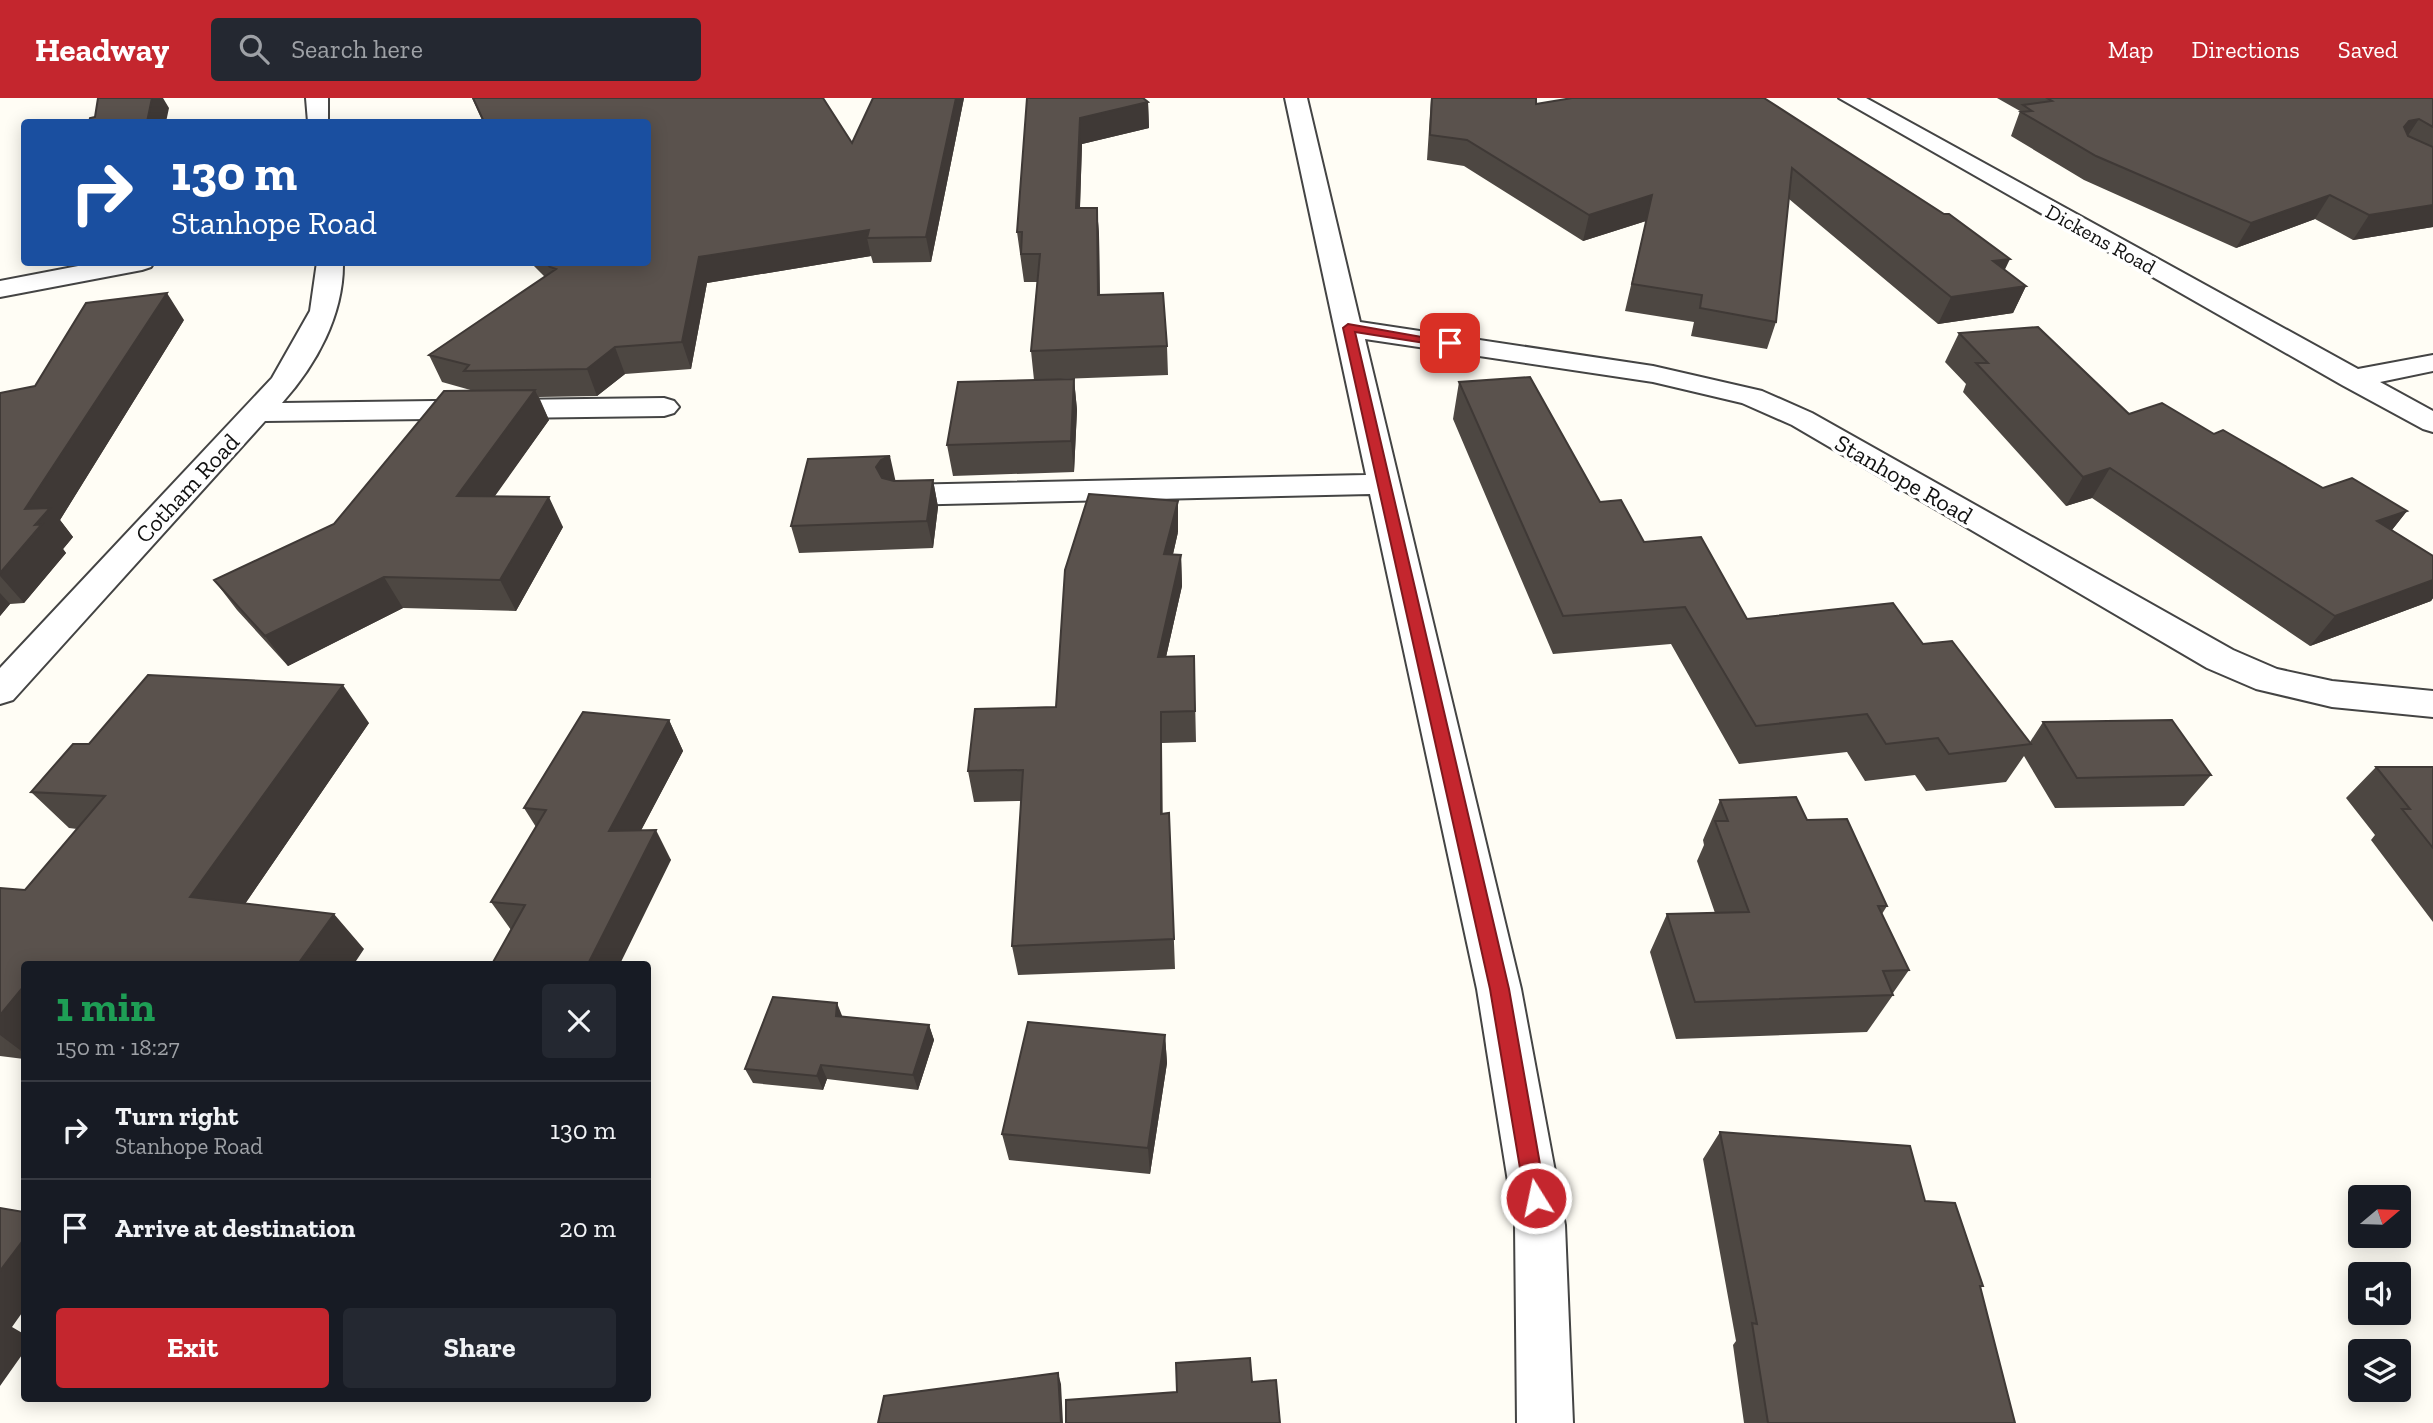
<!DOCTYPE html>
<meta charset="utf-8">
<style>
:root{--surface:#171b24;--page:#242831;--text:#f1f3f6;--muted:#9ea1a6;--line:#363941;--accent:#c4262e}
body{margin:0;font-family:"Zilla Slab",serif;background:var(--page);color:var(--text);height:100vh;display:flex;flex-direction:column;font-size:26px;white-space:nowrap}
*{box-sizing:border-box;margin:0}
p{font-size:23px;color:var(--muted)}
.icon{flex:none;width:38px;height:38px;fill:none;stroke:currentColor;stroke-width:2;stroke-linecap:round;stroke-linejoin:round}
.map{position:relative;flex:1;overflow:hidden}
.sheet{position:absolute;left:21px;top:863px;width:630px;height:441px;display:flex;flex-direction:column;background:var(--surface);border-radius:7px;box-shadow:0 4px 18px #0003}
.sheet>*{flex:none}
.top-card{position:absolute;left:21px;top:21px;width:630px;height:147px;border-radius:7px;box-shadow:0 4px 18px #0003;background:#1a4fa0;color:#fff;overflow:hidden}
.needle{width:46px;rotate:71deg}
.fabs{position:absolute;left:2348px;top:1087px;display:grid;gap:14px}
.fabs a{display:grid;place-items:center;width:63px;height:63px;border-radius:7px;background:var(--surface);box-shadow:0 4px 18px #0003;font-size:35px}
.pin{position:absolute;display:grid;place-items:center;width:60px;height:60px;color:#fff;margin:-30px;border-radius:14px;box-shadow:0 4px 10px #0006}
.me{position:absolute;width:77px;margin:-38px;rotate:350deg;stroke-linejoin:round;filter:drop-shadow(0 0 5px #0008)}
.turn{display:flex;align-items:center;gap:24px;height:147px;padding:0 35px;font-size:32px}
.turn .icon{width:91px;height:91px;stroke-width:2.5}
.turn b{display:block;font-size:49px;line-height:60px}
.round{display:grid;place-items:center;flex:none;width:74px;height:74px;border-radius:7px;background:var(--page)}
.summary{display:flex;align-items:center;justify-content:space-between;height:119px;padding:0 35px}
h1{font-size:42px;font-weight:800;line-height:52px;color:#1e9e55}
.primary-button{display:flex;gap:14px;margin-top:auto;padding:14px 35px}
.primary-button a{flex:1;height:80px;border-radius:7px;background:var(--accent);color:#fff;font-size:28px;font-weight:800;line-height:80px;text-align:center}
.primary-button a+a{background:var(--page);color:var(--text)}
ul{padding:0;list-style:none}
li{display:flex;align-items:center;gap:21px;height:98px;padding:0 35px;border-top:2px solid var(--line)}
li div{flex:1}
li b{display:block;font-size:26px}
li em{font-style:normal}
header{display:flex;align-items:center;gap:42px;box-sizing:border-box;height:98px;padding:0 35px;background:var(--accent);color:#fff}
header strong{font-size:33px}
nav{display:flex;gap:38px;margin-inline-start:auto;font-size:24px}
.search{width:490px;height:63px;background:var(--page);display:flex;align-items:center;gap:18px;box-sizing:border-box;padding:0 24px;border-radius:7px;color:var(--muted);font-size:26px}
.map>svg:first-child{display:block}
.lines{fill:none;stroke-linecap:round;stroke-linejoin:round}
.minor-casing{stroke:#444;stroke-width:4}
.minor{fill:#fff;fill-rule:evenodd}
.wall{fill:#4d4742}
.shaded-wall{fill:#3f3936}
.building{fill:#5a524d;stroke:#3f3936;stroke-width:2}
.route{fill:#c4262e;stroke:#7f191e;stroke-width:2}
.labels{text-anchor:middle;dominant-baseline:central;stroke-width:7;stroke-linejoin:round;paint-order:stroke}
.far-street-label{font-size:21px;fill:#111;stroke:#fff}
.street-label{font-size:24px;fill:#111;stroke:#fff}
</style>
<header>
<strong>Headway</strong>
<div class="search"><svg class="icon" aria-label="search" viewBox="0 0 24 24"><circle cx="10" cy="10" r="6"/><path d="M15 15l6 6"/></svg>Search here</div>
<nav><a>Map</a><a>Directions</a><a>Saved</a></nav>
</header>
<div class="map">
<svg width="2433" height="1325" viewBox="0 0 2433 1325">
<rect width="100%" height="100%" fill="#fffdf5"/>
<g class="lines">
<g class="minor-casing">
<path id="minor" d="M 306,0 L 328,0 L 328,24 L 308,24 Z
M 1285,0 L 1307,0 L 1360,224 L 1653,268 L 1762,293 L 1812,315 L 2233,552 L 2277,571 L 2332,583 L 2433,593 L 2433,619 L 2332,609 L 2256,591 L 2207,570 L 1792,327 L 1742,305 L 1653,284 L 1365,241 L 1521,891 L 1565,1127 L 1573,1325 L 1517,1325 L 1515,1127 L 1477,891 L 1370,396 L 900,407 L 889,404 L 884,397 L 889,390 L 900,387 L 1366,377 Z
M 1839,0 L 1866,0 L 2358,271 L 2433,257 L 2433,273 L 2380,284 L 2433,313 L 2433,334 L 2423,331 L 2342,287 Z
M 99,164 L 154,164 L 151,169 L 142,172 L 0,199 L 0,183 Z
M 317,164 L 343,164 C 344,217 316,267 282,305 L 664,300 L 674,303 L 679,309 L 674,315 L 664,318 L 265,323 L 13,602 L 0,606 L 0,570 L 272,280 L 310,213 Z"/>
</g>
<use href="#minor" class="minor"/>
</g>
<path class="wall" d="M 472,0 L 823,0 L 852,45 L 964,0 L 931,164 L 873,165 L 871,158 L 707,185 L 691,271 L 625,276 L 597,298 L 539,299 L 549,322 L 494,398 L 563,429 L 516,513 L 403,510 L 288,568 L 237,512 L 214,482 L 334,426 L 474,293 L 442,284 L 429,257 L 545,179 L 530,164 L 648,164 L 648,24 L 483,24 Z
M 1027,0 L 1148,4 L 1149,30 L 1082,46 L 1080,110 L 1097,110 L 1099,137 L 1100,197 L 1167,248 L 1168,277 L 1034,282 L 1031,253 L 1037,184 L 1024,184 L 1017,134 Z
M 1431,0 L 1536,0 L 1536,6 L 1764,0 L 2026,188 L 2013,215 L 1938,226 L 1789,101 L 1776,224 L 1767,251 L 1691,238 L 1694,224 L 1625,213 L 1646,123 L 1583,143 L 1464,68 L 1427,62 Z
M 1997,0 L 2433,0 L 2433,129 L 2353,142 L 2315,121 L 2236,150 L 2084,82 L 2011,38 L 2020,13 Z
M 184,222 L 60,422 L 73,439 L 63,451 L 66,455 L 24,505 L 10,506 L 0,518 L 0,295 L 35,288 Z
M 1959,235 L 2129,316 L 2214,336 L 2323,390 L 2407,413 L 2392,432 L 2433,458 L 2433,500 L 2431,503 L 2310,548 L 2092,400 L 2066,408 L 1963,294 L 1966,286 L 1945,264 Z
M 1074,281 L 1077,312 L 1074,374 L 953,378 L 947,347 Z
M 1459,284 L 1600,404 L 1644,444 L 1747,521 L 1923,546 L 2030,644 L 2043,624 L 2211,677 L 2184,708 L 2055,710 L 2024,658 L 2006,684 L 1926,693 L 1915,677 L 1865,683 L 1847,654 L 1739,666 L 1671,546 L 1553,556 L 1453,321 Z
M 933,382 L 938,409 L 933,450 L 799,455 L 791,428 L 896,383 Z
M 1178,434 L 1173,456 L 1181,457 L 1182,488 L 1166,559 L 1194,558 L 1196,644 L 1162,645 L 1162,716 L 1169,715 L 1175,871 L 1018,877 L 1012,848 L 1021,703 L 974,704 L 968,673 L 1056,609 Z
M 669,622 L 683,653 L 641,732 L 671,762 L 511,832 L 491,804 L 536,729 L 524,710 Z
M 369,625 L 245,806 L 364,851 L 24,866 L 24,961 L 0,958 L 0,790 L 25,792 L 77,731 L 69,730 L 31,694 L 89,646 Z
M 2376,669 L 2433,669 L 2433,824 L 2371,742 L 2375,737 L 2346,700 Z
M 1720,702 L 1807,722 L 1887,808 L 1882,816 L 1909,872 L 1893,895 L 1893,897 L 1867,934 L 1676,941 L 1650,854 L 1667,816 L 1715,815 L 1697,763 L 1704,747 L 1703,742 Z
M 842,919 L 929,927 L 934,942 L 918,992 L 827,981 L 823,992 L 753,985 L 745,971 Z
M 1165,937 L 1167,965 L 1150,1076 L 1009,1062 L 1002,1036 Z
M 1720,1034 L 1925,1103 L 1983,1188 L 1980,1190 L 2015,1325 L 1744,1325 L 1733,1247 L 1736,1243 L 1703,1061 Z"/>
<path class="shaded-wall" d="M 152,0 L 163,0 L 169,10 L 166,24 L 147,24 Z
M 956,0 L 964,0 L 931,164 L 926,139 Z
M 1148,4 L 1149,30 L 1082,46 L 1079,138 L 1076,110 L 1080,20 Z
M 2419,21 L 2403,45 L 2389,53 L 2409,23 Z
M 1652,97 L 1646,123 L 1583,143 L 1589,117 Z
M 2330,97 L 2315,121 L 2236,150 L 2251,125 Z
M 2433,107 L 2433,129 L 2353,142 L 2369,117 Z
M 1097,110 L 1099,137 L 1100,226 L 1098,197 Z
M 869,132 L 867,140 L 871,158 L 707,185 L 691,271 L 682,244 L 699,159 Z
M 2010,161 L 1997,188 L 1993,163 Z
M 2026,188 L 2013,215 L 1938,226 L 1951,199 Z
M 167,195 L 184,222 L 60,422 L 73,439 L 63,451 L 66,455 L 24,505 L 0,478 L 0,475 L 35,427 L 25,411 Z
M 615,249 L 625,276 L 597,298 L 587,271 Z
M 1074,281 L 1077,312 L 1074,374 L 1071,343 Z
M 535,292 L 549,322 L 473,429 L 457,398 Z
M 890,358 L 896,385 L 887,388 L 876,369 L 881,362 Z
M 2110,370 L 2092,400 L 2066,408 L 2083,379 Z
M 933,382 L 938,409 L 933,450 L 927,423 Z
M 549,399 L 563,429 L 516,513 L 500,482 Z
M 1178,403 L 1178,434 L 1166,487 L 1164,456 Z
M 2407,413 L 2383,443 L 2377,423 Z
M 1181,457 L 1182,488 L 1159,590 L 1158,559 Z
M 384,479 L 403,510 L 288,568 L 265,538 Z
M 2433,482 L 2433,500 L 2431,503 L 2310,548 L 2335,518 Z
M 0,495 L 10,506 L 0,518 Z
M 343,587 L 369,625 L 225,835 L 190,799 Z
M 1161,614 L 1162,645 L 1163,746 L 1161,716 Z
M 669,622 L 683,653 L 625,763 L 609,733 Z
M 656,732 L 671,762 L 620,866 L 588,866 Z
M 334,816 L 364,851 L 354,866 L 298,866 Z
M 24,888 L 24,955 L 0,937 L 0,917 Z
M 837,905 L 843,920 L 836,918 Z
M 929,927 L 934,942 L 918,992 L 913,977 Z
M 1165,937 L 1167,965 L 1150,1076 L 1148,1050 Z
M 821,967 L 827,981 L 823,992 L 817,978 Z
M 24,1141 L 24,1212 L 12,1229 L 24,1236 L 24,1254 L 0,1288 L 0,1173 Z
M 1058,1275 L 1061,1286 L 1063,1325 L 1061,1325 Z"/>
<path class="building" d="M 98,0 L 152,0 L 147,24 L 89,24 L 90,20 L 95,19 Z
M 473,0 L 823,0 L 852,45 L 873,0 L 956,0 L 926,139 L 867,140 L 869,132 L 699,159 L 682,244 L 615,249 L 587,271 L 464,273 L 469,267 L 429,257 L 556,171 L 550,169 L 545,164 L 648,164 L 648,24 L 484,24 Z
M 1027,0 L 1143,0 L 1148,4 L 1080,20 L 1076,110 L 1097,110 L 1098,197 L 1163,195 L 1167,248 L 1031,253 L 1040,156 L 1021,156 L 1022,134 L 1017,134 Z
M 1432,0 L 1536,0 L 1536,6 L 1572,0 L 1764,0 L 1944,116 L 1949,116 L 2010,161 L 1993,163 L 2026,188 L 1951,199 L 1792,70 L 1776,224 L 1700,210 L 1702,197 L 1632,186 L 1652,97 L 1589,117 L 1467,42 L 1430,37 Z
M 2047,0 L 2433,0 L 2433,29 L 2419,21 L 2409,23 L 2404,29 L 2408,38 L 2433,49 L 2433,107 L 2369,117 L 2330,97 L 2251,125 L 2096,58 L 2021,14 L 2032,13 L 2023,7 L 2052,3 Z
M 167,195 L 25,411 L 50,410 L 35,427 L 42,426 L 0,475 L 0,295 L 35,288 L 86,205 Z
M 2038,229 L 2129,316 L 2162,305 L 2214,336 L 2223,332 L 2323,390 L 2352,380 L 2407,413 L 2377,423 L 2433,458 L 2433,482 L 2335,518 L 2110,370 L 2083,379 L 1976,265 L 1988,265 L 1959,235 Z
M 1530,279 L 1600,404 L 1621,402 L 1644,444 L 1701,439 L 1747,521 L 1893,505 L 1923,546 L 1952,543 L 2031,646 L 1949,656 L 1938,640 L 1886,646 L 1867,616 L 1756,628 L 1685,509 L 1563,518 L 1459,284 Z
M 1074,281 L 1071,343 L 947,347 L 958,284 Z
M 535,292 L 457,398 L 549,399 L 500,482 L 384,479 L 265,538 L 214,482 L 334,426 L 444,293 Z
M 890,358 L 881,362 L 876,369 L 882,380 L 894,383 L 933,382 L 927,423 L 791,428 L 808,361 Z
M 1089,396 L 1178,403 L 1164,456 L 1181,457 L 1158,559 L 1194,558 L 1195,613 L 1161,614 L 1161,716 L 1169,715 L 1174,841 L 1012,848 L 1023,672 L 968,673 L 975,611 L 1056,609 L 1065,472 Z
M 148,577 L 343,587 L 190,799 L 334,816 L 298,866 L 24,866 L 24,888 L 0,917 L 0,790 L 25,792 L 105,698 L 31,694 L 73,646 L 89,646 Z
M 583,614 L 669,622 L 609,733 L 656,732 L 588,866 L 492,866 L 525,807 L 491,804 L 546,712 L 524,710 Z
M 2172,622 L 2211,677 L 2077,680 L 2043,624 Z
M 2376,669 L 2433,669 L 2433,750 L 2402,711 L 2410,711 Z
M 1796,699 L 1807,722 L 1847,721 L 1887,808 L 1878,808 L 1909,872 L 1883,873 L 1893,897 L 1695,904 L 1667,816 L 1749,814 L 1715,723 L 1728,723 L 1720,702 Z
M 773,899 L 837,905 L 836,918 L 929,927 L 913,977 L 821,967 L 817,978 L 745,971 Z
M 1028,924 L 1165,937 L 1148,1050 L 1002,1036 Z
M 1720,1034 L 1910,1048 L 1925,1103 L 1955,1105 L 1983,1188 L 1980,1188 L 2015,1325 L 1768,1325 L 1752,1225 L 1757,1226 Z
M 0,1110 L 24,1114 L 24,1141 L 0,1173 Z
M 1250,1260 L 1252,1284 L 1276,1282 L 1280,1325 L 1066,1325 L 1066,1302 L 1177,1294 L 1176,1265 Z
M 1058,1275 L 1061,1325 L 878,1325 L 884,1298 Z"/>
<path class="route" d="M 1348,226 L 1456,245 L 1450,249 L 1355,234 L 1509,891 L 1546,1100 L 1543,1107 L 1536,1110 L 1528,1107 L 1525,1100 L 1490,891 L 1343,230 Z"/>
<g class="labels">
<g class="far-street-label">
<text transform="translate(2101 141) rotate(29)">Dickens Road</text>
</g>
<g class="street-label">
<text transform="translate(1904 381) rotate(30)">Stanhope Road</text>
<text transform="translate(187 390) rotate(-47)">Cotham Road</text>
</g>
</g>
</svg>
<div class="fabs">
<a><svg class="needle" viewBox="-14 -14 28 28"><path d="M0-13l5 13h-10z" fill="#e53935"/><path d="M0 13l5-13h-10z" fill="#9ea1a6"/></svg></a>
<a><svg class="icon" aria-label="sound" viewBox="0 0 24 24"><path d="M4 9h4l5-4v14l-5-4H4zM17 9q2 3 0 6"/></svg></a>
<a><svg class="icon" aria-label="layers" viewBox="0 0 24 24"><path d="M12 4l9 5-9 5-9-5zM3 14l9 5 9-5"/></svg></a>
</div>
<div class="pin" style="left:1450px;top:245px;background:#d93025"><svg class="icon" aria-label="arrive" viewBox="0 0 24 24"><path d="M6 21V4h12l-3 4 3 4H6"/></svg></div>
<svg class="me" style="left:1536px;top:1100px" viewBox="-20 -20 40 40"><circle r="17" fill="#c4262e" stroke="#fff" stroke-width="3"/><path d="M0-11L8 9 0 5-8 9z" fill="#fff"/></svg>
<div class="top-card">
<div class="turn"><svg class="icon" aria-label="right" viewBox="0 0 24 24"><path d="M7 20v-9h11M14 6l5 5-5 5"/></svg><div><b>130 m</b>Stanhope Road</div></div>
</div>
<section class="sheet">
<div class="summary"><div><h1>1 min</h1><p>150 m · 18:27</p></div><a class="round"><svg class="icon" aria-label="close" viewBox="0 0 24 24"><path d="M6 6l12 12M18 6L6 18"/></svg></a></div>
<ul>
<li><svg class="icon" aria-label="right" viewBox="0 0 24 24"><path d="M7 20v-9h11M14 6l5 5-5 5"/></svg><div><b>Turn right</b><p>Stanhope Road</p></div><em>130 m</em></li>
<li><svg class="icon" aria-label="arrive" viewBox="0 0 24 24"><path d="M6 21V4h12l-3 4 3 4H6"/></svg><div><b>Arrive at destination</b></div><em>20 m</em></li>
</ul>
<div class="primary-button"><a>Exit</a><a>Share</a></div>
</section>
</div>
